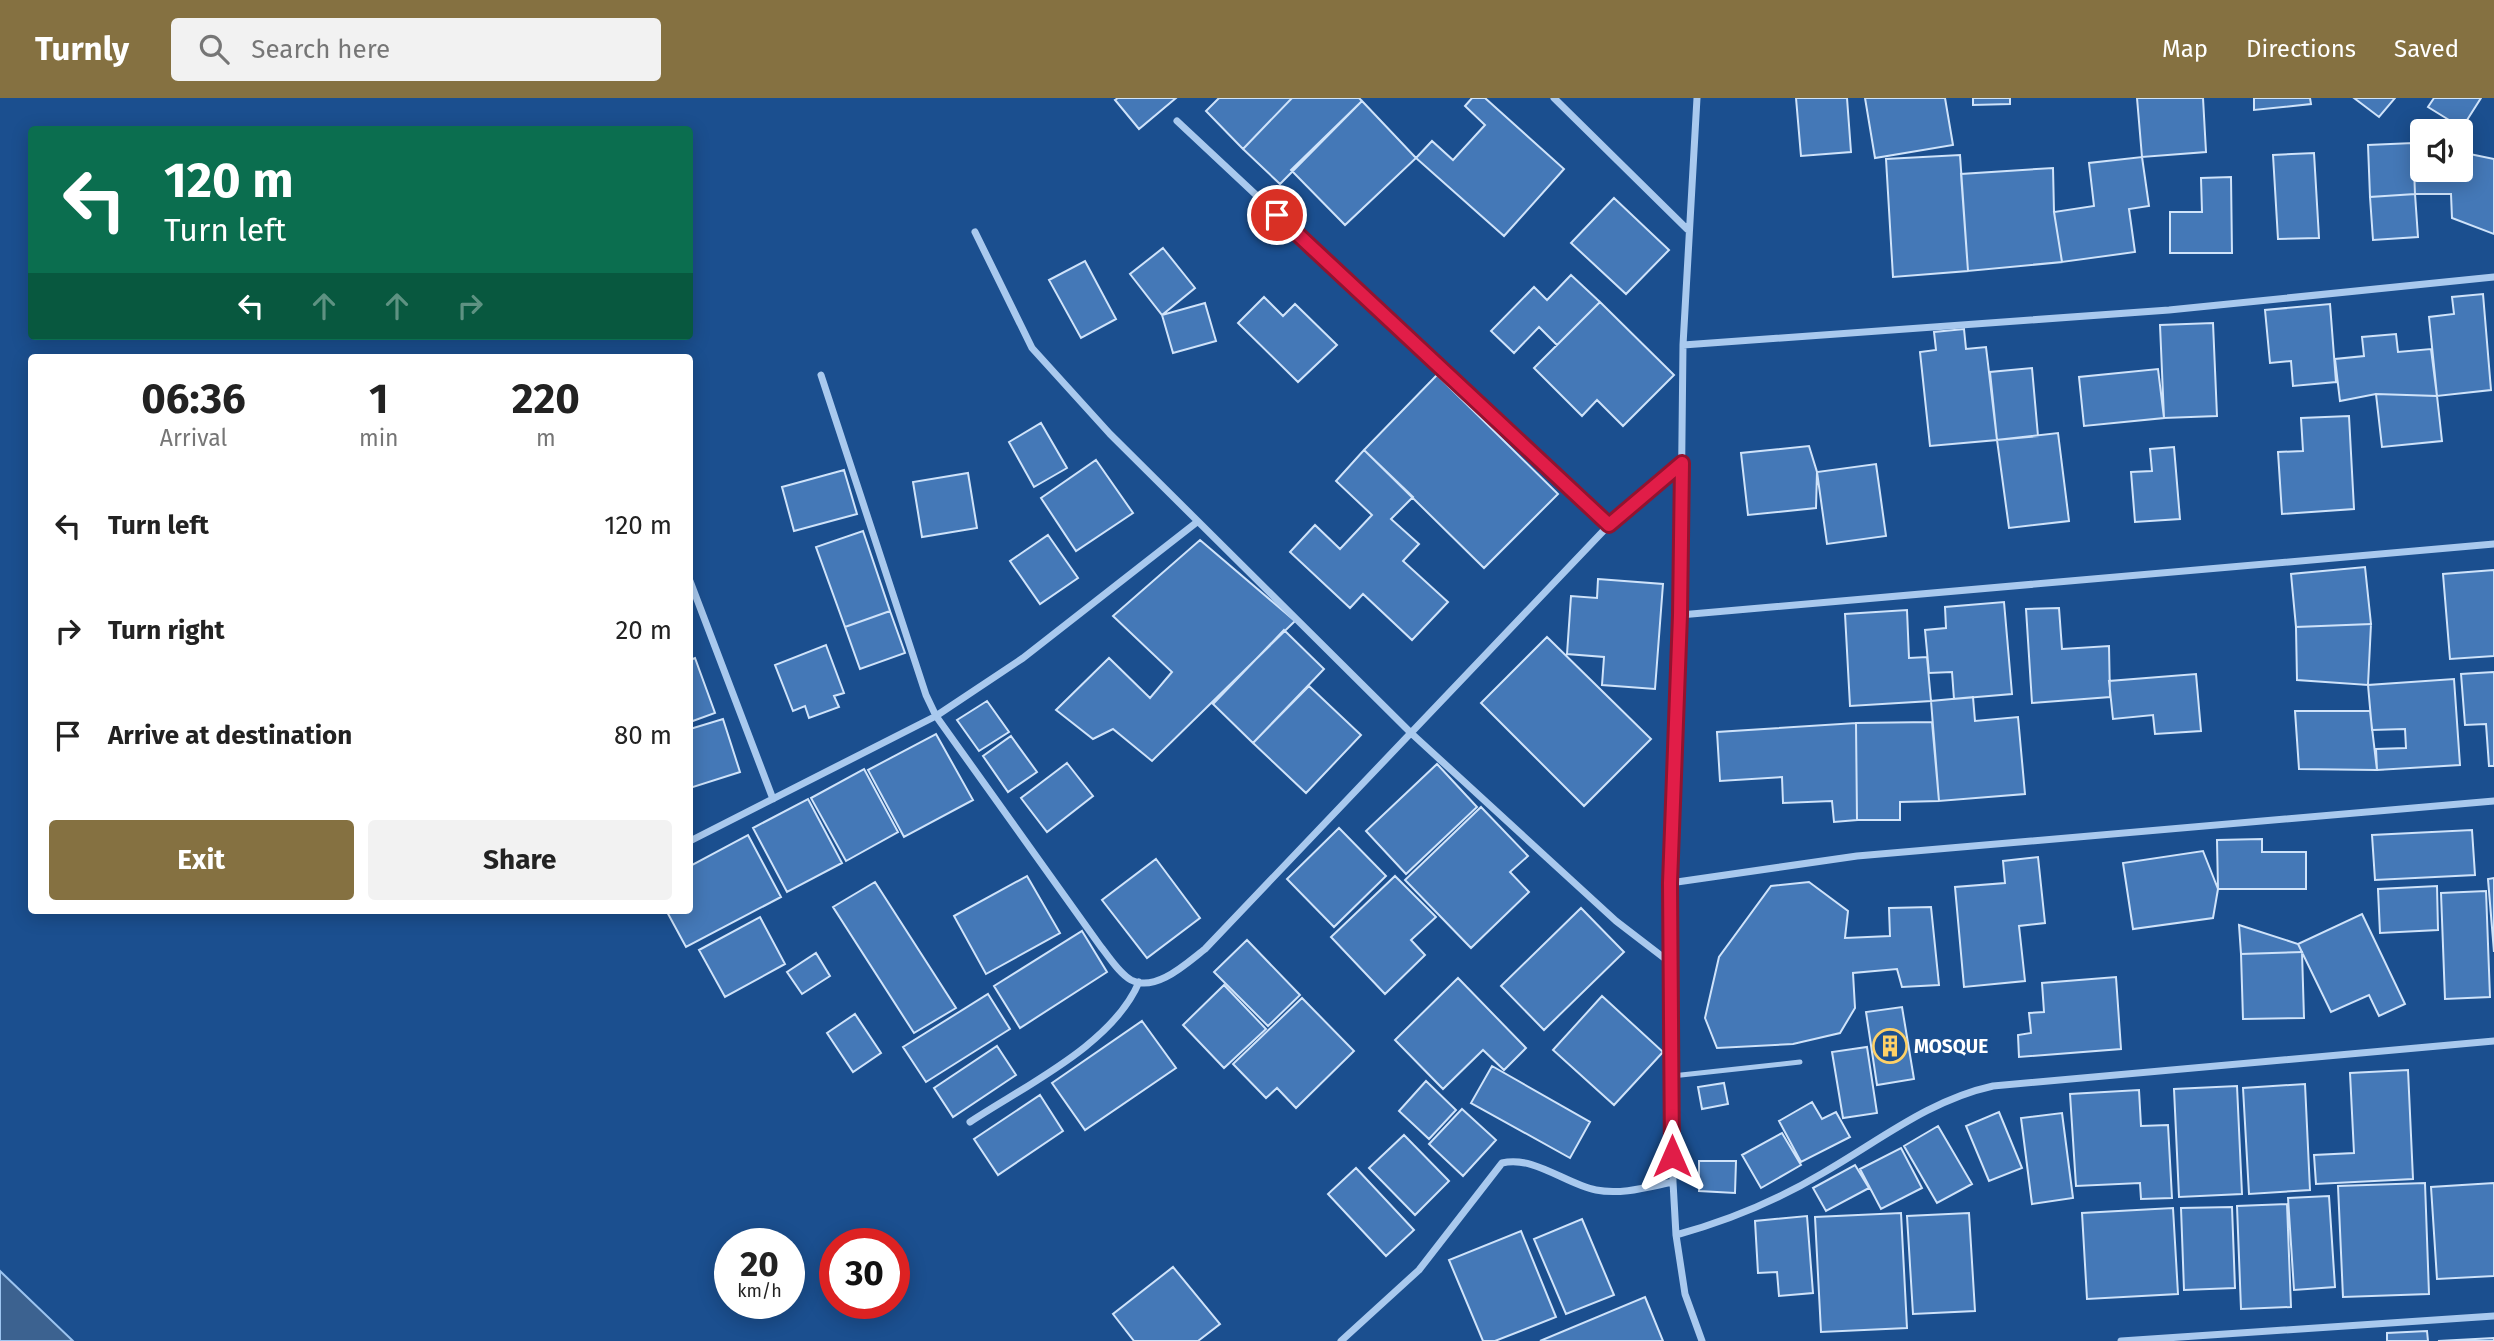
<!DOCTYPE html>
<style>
:root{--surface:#fff;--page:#f2f2f2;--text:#222;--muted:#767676;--accent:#857141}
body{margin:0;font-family:"Fira Sans",sans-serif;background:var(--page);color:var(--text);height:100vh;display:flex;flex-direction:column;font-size:26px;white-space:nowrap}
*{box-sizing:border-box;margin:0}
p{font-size:23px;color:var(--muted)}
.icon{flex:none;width:38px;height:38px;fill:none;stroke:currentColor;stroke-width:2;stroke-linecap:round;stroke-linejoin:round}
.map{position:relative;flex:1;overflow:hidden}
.drawer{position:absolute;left:28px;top:256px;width:665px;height:560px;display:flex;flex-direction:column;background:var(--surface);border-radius:7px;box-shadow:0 4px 18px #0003}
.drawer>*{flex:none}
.hud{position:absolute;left:28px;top:28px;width:665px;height:214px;border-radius:7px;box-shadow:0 4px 18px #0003;background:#0b6e4f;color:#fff;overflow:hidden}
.controls{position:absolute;left:2410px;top:21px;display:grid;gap:14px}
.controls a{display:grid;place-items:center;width:63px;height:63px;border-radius:7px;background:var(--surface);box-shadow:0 4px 18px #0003;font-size:35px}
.speed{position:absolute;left:714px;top:1130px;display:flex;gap:14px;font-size:35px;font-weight:700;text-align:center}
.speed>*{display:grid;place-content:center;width:91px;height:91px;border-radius:50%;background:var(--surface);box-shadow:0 4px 18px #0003;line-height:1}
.speed small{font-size:18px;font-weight:400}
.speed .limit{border:10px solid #d22;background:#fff;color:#111}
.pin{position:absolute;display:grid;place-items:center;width:60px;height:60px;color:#fff;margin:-30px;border:4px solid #fff;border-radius:50%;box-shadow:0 2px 7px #0007}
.me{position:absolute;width:77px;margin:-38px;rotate:0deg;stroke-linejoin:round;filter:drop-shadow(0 0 5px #0008)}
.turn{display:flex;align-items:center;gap:24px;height:147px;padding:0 21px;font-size:32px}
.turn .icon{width:91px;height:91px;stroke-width:2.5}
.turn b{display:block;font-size:49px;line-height:60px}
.lanes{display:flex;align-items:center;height:66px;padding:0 21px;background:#0003;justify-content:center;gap:35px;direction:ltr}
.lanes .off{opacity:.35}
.eta{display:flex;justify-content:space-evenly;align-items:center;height:119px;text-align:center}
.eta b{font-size:42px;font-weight:700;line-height:49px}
.cta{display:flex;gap:14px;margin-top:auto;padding:14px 21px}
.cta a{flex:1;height:80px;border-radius:7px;background:var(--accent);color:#fff;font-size:28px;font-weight:700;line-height:80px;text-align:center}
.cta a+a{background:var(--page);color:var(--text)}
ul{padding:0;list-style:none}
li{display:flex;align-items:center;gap:21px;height:105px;padding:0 21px}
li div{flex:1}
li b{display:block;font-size:26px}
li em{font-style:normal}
header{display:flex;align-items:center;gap:42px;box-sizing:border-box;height:98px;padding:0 35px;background:var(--accent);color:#fff}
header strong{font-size:33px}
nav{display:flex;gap:38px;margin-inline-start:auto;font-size:24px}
.search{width:490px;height:63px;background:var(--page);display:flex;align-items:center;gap:18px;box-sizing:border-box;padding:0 24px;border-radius:7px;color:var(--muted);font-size:26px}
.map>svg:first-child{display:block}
.water{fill:#3c6290;stroke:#9cc4f0;stroke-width:2}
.building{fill:#4478b7;stroke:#cfe3fa;stroke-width:2}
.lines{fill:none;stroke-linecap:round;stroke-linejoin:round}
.service{stroke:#a9c9ee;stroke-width:5}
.minor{stroke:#a9c9ee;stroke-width:7}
.route-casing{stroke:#92132f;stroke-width:18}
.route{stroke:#e11d48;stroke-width:12}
.labels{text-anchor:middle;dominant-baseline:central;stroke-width:6;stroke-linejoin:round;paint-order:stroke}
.poi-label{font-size:19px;font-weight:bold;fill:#fff;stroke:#1b4f8f;text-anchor:start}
</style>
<header>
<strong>Turnly</strong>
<div class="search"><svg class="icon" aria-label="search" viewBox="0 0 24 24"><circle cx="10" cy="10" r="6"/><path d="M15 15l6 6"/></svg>Search here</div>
<nav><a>Map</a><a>Directions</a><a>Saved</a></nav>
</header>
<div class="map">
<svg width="2494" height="1243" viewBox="0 0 2494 1243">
<rect width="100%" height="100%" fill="#1b4f8f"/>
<path class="water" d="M 0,1173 L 73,1243 L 0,1243 Z"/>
<path class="building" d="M 1118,0 L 1176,0 L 1139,31 L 1115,2 Z
M 1219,0 L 1292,0 L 1243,51 L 1206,13 Z
M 1292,0 L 1359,0 L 1362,3 L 1280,86 L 1243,51 Z
M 1472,0 L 1485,0 L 1564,71 L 1504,138 L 1416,60 L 1432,43 L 1453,62 L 1485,27 L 1465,8 Z
M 1796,0 L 1847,0 L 1851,54 L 1801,58 Z
M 1865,0 L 1945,0 L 1953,47 L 1875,60 Z
M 1973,0 L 2010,0 L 2010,6 L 1973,7 Z
M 2137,0 L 2203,0 L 2206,54 L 2142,59 Z
M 2254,0 L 2310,0 L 2311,6 L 2254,12 Z
M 2354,0 L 2395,0 L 2379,19 Z
M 2434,0 L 2481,0 L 2462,30 L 2428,9 Z
M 1362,3 L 1416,60 L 1345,127 L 1291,72 Z
M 2413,45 L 2415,96 L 2370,99 L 2368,47 Z
M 2413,45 L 2422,46 L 2422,72 L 2460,72 L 2460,54 L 2494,61 L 2494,136 L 2452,120 L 2451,96 L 2415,96 Z
M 2314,55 L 2319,140 L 2278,141 L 2273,57 Z
M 1960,57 L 1968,173 L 1893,179 L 1886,61 Z
M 2142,59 L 2149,108 L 2129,111 L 2135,154 L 2062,164 L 2054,114 L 2094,108 L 2089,65 Z
M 2053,70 L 2054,114 L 2062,164 L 1968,173 L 1961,76 Z
M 2231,79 L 2232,155 L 2170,155 L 2170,114 L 2202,114 L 2201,80 Z
M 2415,96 L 2418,139 L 2373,142 L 2370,99 Z
M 1614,100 L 1669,152 L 1626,196 L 1571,145 Z
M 1163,150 L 1195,190 L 1162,217 L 1130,176 Z
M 1085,163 L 1116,221 L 1081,240 L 1049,182 Z
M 1571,177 L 1600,204 L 1557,247 L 1539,229 L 1514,255 L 1491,233 L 1534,189 L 1547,202 Z
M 2483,196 L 2491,292 L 2437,298 L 2429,219 L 2454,216 L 2452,199 Z
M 1264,199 L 1283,218 L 1295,206 L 1337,247 L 1298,284 L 1238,225 Z
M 1600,204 L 1674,277 L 1623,328 L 1597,302 L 1582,318 L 1534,270 Z
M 1205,205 L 1216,243 L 1173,255 L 1162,217 Z
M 2330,206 L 2336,284 L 2293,288 L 2291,263 L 2270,265 L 2265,212 Z
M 2213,225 L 2217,318 L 2164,320 L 2160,227 Z
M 1964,231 L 1966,251 L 1986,249 L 1997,342 L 1930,348 L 1920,254 L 1936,252 L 1934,234 Z
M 2396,236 L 2398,254 L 2431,251 L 2437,298 L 2376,296 L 2340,303 L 2335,261 L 2364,258 L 2362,239 Z
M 2032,270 L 2038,338 L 1997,342 L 1990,274 Z
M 2158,271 L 2164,320 L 2084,328 L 2079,279 Z
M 1437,277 L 1558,396 L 1484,470 L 1364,352 Z
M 2376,296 L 2437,298 L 2442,343 L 2382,349 Z
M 2349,318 L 2354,411 L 2282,416 L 2278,354 L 2303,353 L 2301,320 Z
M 1041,325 L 1067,370 L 1034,389 L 1009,344 Z
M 2058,335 L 2069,423 L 2009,430 L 1997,342 Z
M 1809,348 L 1817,374 L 1816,410 L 1748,417 L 1741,355 Z
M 2174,349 L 2180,421 L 2135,424 L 2131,374 L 2152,373 L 2150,351 Z
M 1364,352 L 1413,399 L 1391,421 L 1419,446 L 1403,463 L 1448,504 L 1412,542 L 1363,496 L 1350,510 L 1290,454 L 1315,427 L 1340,451 L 1372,417 L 1336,383 Z
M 1096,362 L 1133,415 L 1076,453 L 1041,400 Z
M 1876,366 L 1886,438 L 1827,446 L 1817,374 Z
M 844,372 L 857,416 L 794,433 L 782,389 Z
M 968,375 L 977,430 L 922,439 L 913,384 Z
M 863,433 L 890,513 L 845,529 L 816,449 Z
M 1048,437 L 1078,480 L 1040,506 L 1010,463 Z
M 1200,442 L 1295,523 L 1152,663 L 1113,631 L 1093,641 L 1056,612 L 1109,560 L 1150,600 L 1172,574 L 1113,518 Z
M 2365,469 L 2371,526 L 2296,529 L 2291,476 Z
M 2494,472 L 2494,558 L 2450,561 L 2443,476 Z
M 1598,481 L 1663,486 L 1655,591 L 1602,587 L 1604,559 L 1567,556 L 1571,498 L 1597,500 Z
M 2004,504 L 2012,596 L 1954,601 L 1952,574 L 1929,575 L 1925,532 L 1946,530 L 1945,509 Z
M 2059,510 L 2062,551 L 2109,548 L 2110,599 L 2032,605 L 2026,511 Z
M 1907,512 L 1909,560 L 1927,559 L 1931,603 L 1850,608 L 1845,516 Z
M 890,513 L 905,555 L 860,571 L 845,529 Z
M 2371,526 L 2368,587 L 2297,582 L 2296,529 Z
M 1284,532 L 1324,571 L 1253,645 L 1213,606 Z
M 1547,539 L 1651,641 L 1584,708 L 1481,605 Z
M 826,547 L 844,595 L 834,598 L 839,609 L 809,620 L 805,608 L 793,613 L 775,567 Z
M 695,560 L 715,615 L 690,624 L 690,562 Z
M 2494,574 L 2494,668 L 2489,668 L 2486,626 L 2465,627 L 2461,576 Z
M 2196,576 L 2201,633 L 2155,636 L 2153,617 L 2113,621 L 2109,583 Z
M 2454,581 L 2460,667 L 2377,672 L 2376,651 L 2406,650 L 2405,631 L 2372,632 L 2368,587 Z
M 1309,588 L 1361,637 L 1306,695 L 1253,645 Z
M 1973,599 L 1975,623 L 2018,619 L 2025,696 L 1939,703 L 1931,603 Z
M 987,603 L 1009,634 L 979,653 L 957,622 Z
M 2295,613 L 2370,613 L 2377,672 L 2299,671 Z
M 723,621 L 740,674 L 690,690 L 690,631 Z
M 1932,624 L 1939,703 L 1900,704 L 1900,722 L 1857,722 L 1856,625 Z
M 1856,625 L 1857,722 L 1834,724 L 1832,703 L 1783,705 L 1782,679 L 1720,683 L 1717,634 Z
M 936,636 L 973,702 L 904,739 L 868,672 Z
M 1011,638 L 1037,674 L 1008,694 L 983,658 Z
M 1067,665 L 1093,698 L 1047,734 L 1021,700 Z
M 1437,666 L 1477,709 L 1406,776 L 1366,733 Z
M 864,671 L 898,734 L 846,763 L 811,700 Z
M 808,701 L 842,765 L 787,794 L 753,730 Z
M 1481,709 L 1528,758 L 1510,774 L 1529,794 L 1471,850 L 1405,782 Z
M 1339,730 L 1386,778 L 1334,829 L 1287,781 Z
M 2472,732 L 2475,777 L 2375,782 L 2372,737 Z
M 748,737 L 781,799 L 686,849 L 666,812 L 690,812 L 690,768 Z
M 2262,741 L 2262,754 L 2306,754 L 2306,791 L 2218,791 L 2217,742 Z
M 2203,753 L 2218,791 L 2213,820 L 2133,831 L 2123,765 Z
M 2038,759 L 2045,825 L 2019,828 L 2025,883 L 1964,889 L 1955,789 L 2005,785 L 2003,763 Z
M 1156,761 L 1200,820 L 1147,860 L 1102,802 Z
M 1027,778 L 1060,835 L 986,876 L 954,818 Z
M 1395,778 L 1436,819 L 1411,842 L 1425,857 L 1385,896 L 1331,839 Z
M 2494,780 L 2494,854 L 2488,781 Z
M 875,784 L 956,910 L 914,935 L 833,809 Z
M 1809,784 L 1848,813 L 1845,840 L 1890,838 L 1889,810 L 1931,809 L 1939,887 L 1902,889 L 1897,871 L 1853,875 L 1855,910 L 1840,935 L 1793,946 L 1717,950 L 1705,920 L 1719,859 L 1771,788 Z
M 2437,788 L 2438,832 L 2380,835 L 2378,791 Z
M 2486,793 L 2490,899 L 2445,901 L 2441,795 Z
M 1581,810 L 1624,854 L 1544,932 L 1501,888 Z
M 2362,816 L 2405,906 L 2379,918 L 2369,897 L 2331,914 L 2298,846 Z
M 760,819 L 785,866 L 725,899 L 699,852 Z
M 2239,827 L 2298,846 L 2302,854 L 2241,856 Z
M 1082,833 L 1107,874 L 1020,930 L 994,888 Z
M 1247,842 L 1300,897 L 1268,928 L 1214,874 Z
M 2302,854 L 2304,920 L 2243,921 L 2241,856 Z
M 816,855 L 830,878 L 802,896 L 787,874 Z
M 2116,879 L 2121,951 L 2019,959 L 2018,937 L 2031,935 L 2029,915 L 2044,914 L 2042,885 Z
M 1458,880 L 1526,950 L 1504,972 L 1483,952 L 1443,991 L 1395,942 Z
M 1224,887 L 1266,931 L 1224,970 L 1183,927 Z
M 988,896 L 1010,931 L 926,984 L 903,949 Z
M 1602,898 L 1663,954 L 1614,1007 L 1553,952 Z
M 1302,900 L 1354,953 L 1296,1010 L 1277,990 L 1266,1000 L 1233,966 Z
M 1902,909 L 1914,981 L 1877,987 L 1866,914 Z
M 855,916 L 881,955 L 853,974 L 827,935 Z
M 1142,923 L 1176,970 L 1085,1032 L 1052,985 Z
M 997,948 L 1016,977 L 953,1019 L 934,990 Z
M 1867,949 L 1877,1015 L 1843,1020 L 1832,954 Z
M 1492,968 L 1590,1024 L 1570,1060 L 1471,1005 Z
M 2408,972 L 2413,1081 L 2316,1086 L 2314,1057 L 2354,1055 L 2350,975 Z
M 1426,983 L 1456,1012 L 1429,1041 L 1399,1013 Z
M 1724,985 L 1728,1006 L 1702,1011 L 1698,989 Z
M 2305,986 L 2310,1092 L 2249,1096 L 2243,990 Z
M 2237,988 L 2242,1096 L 2179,1099 L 2174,991 Z
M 2139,992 L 2141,1028 L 2168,1027 L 2172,1100 L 2141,1101 L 2140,1085 L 2076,1088 L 2070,996 Z
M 1040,997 L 1063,1033 L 998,1077 L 974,1041 Z
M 1812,1004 L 1822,1021 L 1836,1014 L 1850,1039 L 1801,1064 L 1779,1023 Z
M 1462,1011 L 1496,1042 L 1463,1078 L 1429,1046 Z
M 1999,1014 L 2022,1070 L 1989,1083 L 1966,1028 Z
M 2062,1015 L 2073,1100 L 2032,1106 L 2021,1020 Z
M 1938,1028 L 1972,1086 L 1937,1105 L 1904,1048 Z
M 1782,1035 L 1801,1067 L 1761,1090 L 1742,1057 Z
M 1404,1037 L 1449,1083 L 1415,1117 L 1369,1070 Z
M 1901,1050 L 1922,1090 L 1881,1111 L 1860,1071 Z
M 1699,1063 L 1736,1063 L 1735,1095 L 1699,1093 Z
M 1855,1067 L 1869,1090 L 1826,1113 L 1813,1090 Z
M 1356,1070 L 1414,1132 L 1386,1158 L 1328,1096 Z
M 2425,1085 L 2429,1196 L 2343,1199 L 2338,1088 Z
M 2494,1085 L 2494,1178 L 2437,1181 L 2431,1089 Z
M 2329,1098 L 2335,1189 L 2294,1192 L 2288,1100 Z
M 2287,1106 L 2291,1209 L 2241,1211 L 2237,1108 Z
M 2232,1109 L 2235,1190 L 2184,1192 L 2181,1110 Z
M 2173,1110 L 2178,1196 L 2087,1201 L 2082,1115 Z
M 1901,1115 L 1907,1230 L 1821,1234 L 1815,1119 Z
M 1969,1115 L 1975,1213 L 1913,1216 L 1907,1118 Z
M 1807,1118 L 1813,1195 L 1779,1198 L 1777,1174 L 1758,1175 L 1755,1123 Z
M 1582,1121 L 1614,1197 L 1566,1216 L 1534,1141 Z
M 1521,1133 L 1556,1219 L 1495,1243 L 1483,1243 L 1449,1162 Z
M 1173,1169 L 1220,1226 L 1198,1243 L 1134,1243 L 1113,1216 Z
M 1645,1199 L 1663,1243 L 1540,1243 Z
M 2427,1233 L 2428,1243 L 2387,1243 L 2387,1235 Z
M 2494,1240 L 2494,1243 L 2438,1243 Z"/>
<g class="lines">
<path class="service" d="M 1672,978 L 1800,964"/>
<path class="minor" d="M 1554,0 L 1687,131
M 1697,0 L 1683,247 L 1680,517 L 1670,785 L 1673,1084 L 1676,1137 L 1685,1196 L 1702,1243
M 1177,23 L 1609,427
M 975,134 L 1032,250 L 1110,336 L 1411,635 L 1616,823 L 1672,866
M 1683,247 L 2169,212 L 2494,179
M 821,277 L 926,597 L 936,618 L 1101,849 C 1110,860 1119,875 1131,882 C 1156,895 1188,864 1205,851 L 1609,427 L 1647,391 L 1682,365
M 690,483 L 773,701
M 1680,517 L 2494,446
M 690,743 L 936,618 L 1023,560 L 1197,424
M 1670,785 L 1857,758 L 2494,703
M 970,1024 C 1026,987 1113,946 1139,884
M 1676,1137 C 1728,1123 1776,1103 1823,1075 C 1879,1043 1929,1002 1993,988 L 2494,943
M 1341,1243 L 1419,1172 L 1502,1065 C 1533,1057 1566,1086 1596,1092 C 1621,1097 1648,1089 1673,1084
M 2121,1243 L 2494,1218"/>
</g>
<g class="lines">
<g class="route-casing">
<path id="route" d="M 1277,117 L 1609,427 L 1682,365 L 1680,517 L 1670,785 L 1672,1058"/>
</g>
<use href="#route" class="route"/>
</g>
<defs>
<g id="building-ring" transform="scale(1.75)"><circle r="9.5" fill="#1b4f8f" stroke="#ffd166" stroke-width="1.5"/><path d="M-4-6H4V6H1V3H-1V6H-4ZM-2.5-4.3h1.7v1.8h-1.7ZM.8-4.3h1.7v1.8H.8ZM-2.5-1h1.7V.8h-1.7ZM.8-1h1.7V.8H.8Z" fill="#ffd166"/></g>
</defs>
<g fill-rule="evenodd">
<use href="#building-ring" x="1890" y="948"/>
</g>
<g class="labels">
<g class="poi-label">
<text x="1914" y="948">MOSQUE</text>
</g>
</g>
</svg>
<div class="controls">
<a><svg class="icon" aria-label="sound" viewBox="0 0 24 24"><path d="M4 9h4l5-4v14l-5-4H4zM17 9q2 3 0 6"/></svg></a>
</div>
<div class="speed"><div>20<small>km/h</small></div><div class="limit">30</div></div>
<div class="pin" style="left:1277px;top:117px;background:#d93025"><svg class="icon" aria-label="arrive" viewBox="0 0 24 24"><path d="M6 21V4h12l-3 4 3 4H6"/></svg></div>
<svg class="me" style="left:1672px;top:1058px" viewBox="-20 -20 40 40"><path d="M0-17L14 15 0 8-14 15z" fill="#e11d48" stroke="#fff" stroke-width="4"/></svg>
<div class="hud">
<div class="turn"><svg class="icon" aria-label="left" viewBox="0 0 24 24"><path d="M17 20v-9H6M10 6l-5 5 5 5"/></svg><div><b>120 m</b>Turn left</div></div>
<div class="lanes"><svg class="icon" aria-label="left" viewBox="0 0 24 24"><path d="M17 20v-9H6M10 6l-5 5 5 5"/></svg><svg class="icon off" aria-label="ahead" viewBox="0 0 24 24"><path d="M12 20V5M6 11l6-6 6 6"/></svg><svg class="icon off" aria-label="ahead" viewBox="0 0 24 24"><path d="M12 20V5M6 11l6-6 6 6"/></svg><svg class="icon off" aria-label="right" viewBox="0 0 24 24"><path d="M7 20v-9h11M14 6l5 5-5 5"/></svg></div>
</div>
<section class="drawer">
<div class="eta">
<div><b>06:36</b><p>Arrival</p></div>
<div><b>1</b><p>min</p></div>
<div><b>220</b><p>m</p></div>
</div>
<ul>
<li><svg class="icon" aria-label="left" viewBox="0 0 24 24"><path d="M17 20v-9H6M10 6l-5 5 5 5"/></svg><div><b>Turn left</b></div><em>120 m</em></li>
<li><svg class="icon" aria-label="right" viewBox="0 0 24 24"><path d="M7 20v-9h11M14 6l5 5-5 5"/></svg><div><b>Turn right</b></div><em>20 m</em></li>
<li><svg class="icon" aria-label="arrive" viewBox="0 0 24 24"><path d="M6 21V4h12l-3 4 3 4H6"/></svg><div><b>Arrive at destination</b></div><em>80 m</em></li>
</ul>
<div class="cta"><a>Exit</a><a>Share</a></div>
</section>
</div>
